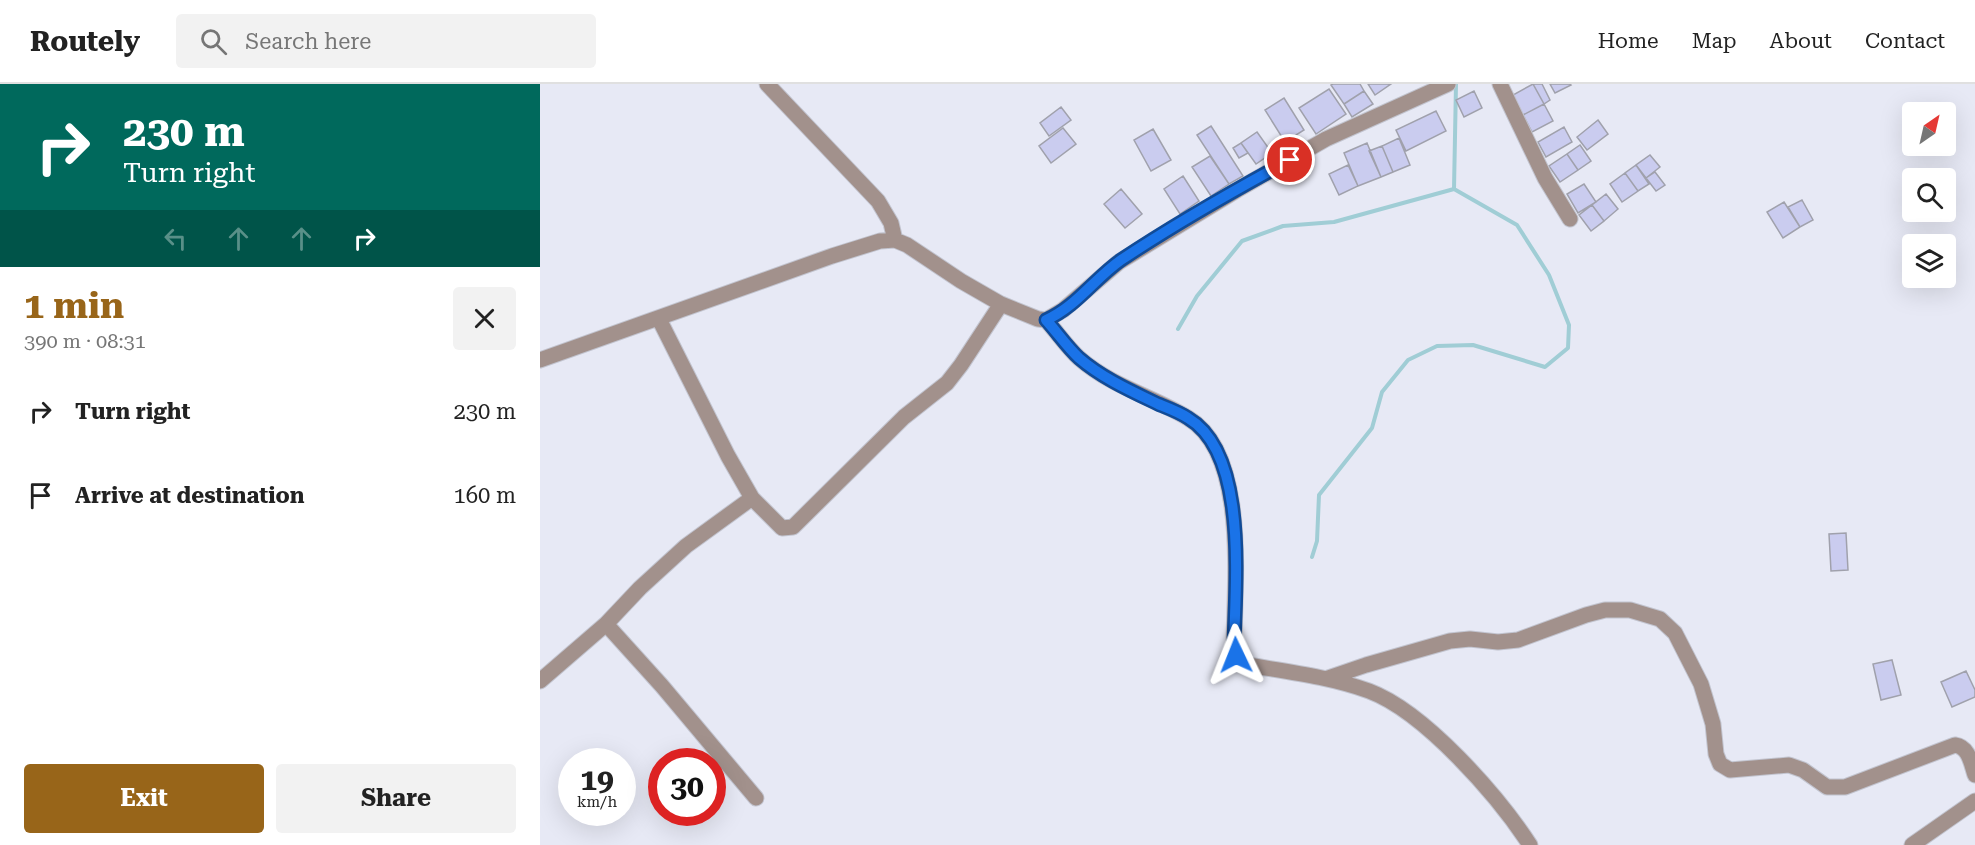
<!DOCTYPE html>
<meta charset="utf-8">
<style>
:root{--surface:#fff;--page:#f2f2f2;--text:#222;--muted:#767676;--line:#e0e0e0;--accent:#986519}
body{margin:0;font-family:"Roboto Serif",serif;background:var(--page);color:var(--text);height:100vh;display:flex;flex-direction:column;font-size:22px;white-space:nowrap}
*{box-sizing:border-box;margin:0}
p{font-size:20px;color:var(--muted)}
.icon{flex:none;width:33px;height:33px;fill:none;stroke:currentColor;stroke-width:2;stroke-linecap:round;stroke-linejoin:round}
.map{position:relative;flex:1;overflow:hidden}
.drawer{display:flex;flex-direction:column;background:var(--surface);width:540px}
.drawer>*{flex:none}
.banner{background:#00695c;color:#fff;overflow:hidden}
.needle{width:39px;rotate:34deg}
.fabs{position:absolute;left:1362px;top:18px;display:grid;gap:12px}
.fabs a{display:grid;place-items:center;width:54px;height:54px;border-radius:6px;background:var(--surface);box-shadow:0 6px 24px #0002;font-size:30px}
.speed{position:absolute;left:18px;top:664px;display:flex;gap:12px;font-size:30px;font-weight:700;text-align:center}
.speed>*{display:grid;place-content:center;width:78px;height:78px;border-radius:50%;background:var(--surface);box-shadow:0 6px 24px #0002;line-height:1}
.speed small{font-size:15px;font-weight:400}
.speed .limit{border:9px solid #d22;background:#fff;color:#111}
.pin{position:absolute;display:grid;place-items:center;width:51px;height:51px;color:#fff;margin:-26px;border:3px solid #fff;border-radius:50%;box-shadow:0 2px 6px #0007}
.me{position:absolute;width:66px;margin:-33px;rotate:358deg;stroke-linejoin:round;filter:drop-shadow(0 0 4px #0008)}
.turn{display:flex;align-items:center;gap:21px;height:126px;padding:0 24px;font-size:27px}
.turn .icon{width:78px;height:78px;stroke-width:2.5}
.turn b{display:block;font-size:42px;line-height:51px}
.lanes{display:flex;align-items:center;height:57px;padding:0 24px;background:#0003;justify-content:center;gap:30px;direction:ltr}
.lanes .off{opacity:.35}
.round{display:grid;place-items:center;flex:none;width:63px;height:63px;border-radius:6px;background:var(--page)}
.summary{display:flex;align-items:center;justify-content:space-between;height:102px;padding:0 24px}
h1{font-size:36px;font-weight:700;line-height:45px;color:var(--accent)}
.button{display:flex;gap:12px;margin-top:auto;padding:12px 24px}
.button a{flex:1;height:69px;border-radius:6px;background:var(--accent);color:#fff;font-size:24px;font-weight:700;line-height:69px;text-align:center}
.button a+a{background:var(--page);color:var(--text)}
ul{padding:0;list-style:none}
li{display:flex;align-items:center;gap:18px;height:84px;padding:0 24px}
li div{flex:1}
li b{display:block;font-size:22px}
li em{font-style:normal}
header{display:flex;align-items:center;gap:36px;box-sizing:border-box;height:84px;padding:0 30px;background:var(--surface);border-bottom:2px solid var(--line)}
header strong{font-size:28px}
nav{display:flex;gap:33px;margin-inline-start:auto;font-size:21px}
.search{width:420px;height:54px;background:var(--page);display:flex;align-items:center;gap:15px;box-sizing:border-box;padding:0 21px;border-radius:6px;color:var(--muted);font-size:22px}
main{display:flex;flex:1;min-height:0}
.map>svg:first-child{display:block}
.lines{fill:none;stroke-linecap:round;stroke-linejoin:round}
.stream{stroke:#a0cdd5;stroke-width:4}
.building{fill:#caccef;stroke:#a0a1ac;stroke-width:1.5}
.minor-casing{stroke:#c2c4cf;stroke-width:17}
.minor{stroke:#a2918c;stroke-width:15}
.route-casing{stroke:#114b97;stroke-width:15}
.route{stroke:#1a73e8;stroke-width:10}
</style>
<header>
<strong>Routely</strong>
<div class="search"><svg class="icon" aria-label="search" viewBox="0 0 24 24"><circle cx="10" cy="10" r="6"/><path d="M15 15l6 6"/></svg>Search here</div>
<nav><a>Home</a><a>Map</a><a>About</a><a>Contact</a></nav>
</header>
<main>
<section class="drawer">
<div class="banner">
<div class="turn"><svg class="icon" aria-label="right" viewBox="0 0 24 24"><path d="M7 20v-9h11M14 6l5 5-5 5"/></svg><div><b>230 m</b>Turn right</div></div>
<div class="lanes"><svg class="icon off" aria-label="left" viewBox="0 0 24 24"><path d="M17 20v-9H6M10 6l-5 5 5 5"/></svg><svg class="icon off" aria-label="ahead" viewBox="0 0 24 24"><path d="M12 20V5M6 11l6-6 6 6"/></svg><svg class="icon off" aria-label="ahead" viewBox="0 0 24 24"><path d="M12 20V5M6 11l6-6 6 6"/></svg><svg class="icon" aria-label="right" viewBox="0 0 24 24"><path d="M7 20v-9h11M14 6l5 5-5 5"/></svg></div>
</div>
<div class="summary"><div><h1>1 min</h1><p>390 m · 08:31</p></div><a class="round"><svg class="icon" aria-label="close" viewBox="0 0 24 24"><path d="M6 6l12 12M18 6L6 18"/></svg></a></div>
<ul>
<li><svg class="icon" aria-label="right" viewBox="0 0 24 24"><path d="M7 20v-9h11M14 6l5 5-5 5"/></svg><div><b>Turn right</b></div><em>230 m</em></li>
<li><svg class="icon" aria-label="arrive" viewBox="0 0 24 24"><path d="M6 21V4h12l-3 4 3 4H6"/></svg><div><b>Arrive at destination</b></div><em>160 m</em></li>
</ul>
<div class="button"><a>Exit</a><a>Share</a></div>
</section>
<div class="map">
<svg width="1435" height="761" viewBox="0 0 1435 761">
<rect width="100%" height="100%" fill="#e7e9f5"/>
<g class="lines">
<path class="stream" d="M 638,245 L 657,212 L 702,157 L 743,142 L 794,138 L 914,105 L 916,0
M 772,473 L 777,457 L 779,411 L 832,344 L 842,308 L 868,276 L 897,262 L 933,261 L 1005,283 L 1028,264 L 1029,241 L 1009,191 L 977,141 L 914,105"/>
</g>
<path class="building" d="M 793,0 L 820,0 L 824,7 L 804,20 L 791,1 Z
M 828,0 L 851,0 L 835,11 Z
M 993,0 L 1002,0 L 1010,16 L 1004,20 Z
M 993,0 L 1004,20 L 983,31 L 973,11 Z
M 1010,0 L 1030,0 L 1031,1 L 1015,9 Z
M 789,5 L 806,30 L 776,50 L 759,24 Z
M 824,7 L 833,20 L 812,33 L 804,20 Z
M 934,7 L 942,24 L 924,33 L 916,16 Z
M 744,14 L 764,46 L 745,58 L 725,26 Z
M 1004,20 L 1013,37 L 992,48 L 983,31 Z
M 521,23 L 531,36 L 509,52 L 500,39 Z
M 896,27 L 906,47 L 866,67 L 856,46 Z
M 1058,36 L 1068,50 L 1047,66 L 1037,53 Z
M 671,42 L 703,92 L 689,100 L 657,51 Z
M 1024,43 L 1032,58 L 1006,73 L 998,58 Z
M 523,44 L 536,60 L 511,79 L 499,62 Z
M 613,45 L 631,76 L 611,87 L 594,56 Z
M 717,48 L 732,69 L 716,80 L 701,59 Z
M 859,54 L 870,81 L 853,88 L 842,62 Z
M 701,59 L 708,69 L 699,74 L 693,64 Z
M 827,59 L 841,93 L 818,102 L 804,69 Z
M 1040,61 L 1051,77 L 1038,86 L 1027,70 Z
M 842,62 L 853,88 L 841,93 L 829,67 Z
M 1027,70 L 1038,86 L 1020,98 L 1009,82 Z
M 1110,71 L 1120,83 L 1106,94 L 1096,81 Z
M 670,72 L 689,100 L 671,112 L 652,83 Z
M 808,81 L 818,102 L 799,111 L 789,90 Z
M 1096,81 L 1109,100 L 1098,107 L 1085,89 Z
M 1115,88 L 1125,101 L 1116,107 L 1106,94 Z
M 1085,89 L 1098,107 L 1082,118 L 1070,100 Z
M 643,92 L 659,117 L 640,130 L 624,105 Z
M 1044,100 L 1056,118 L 1038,129 L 1027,110 Z
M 581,105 L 602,130 L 585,144 L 564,120 Z
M 1066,110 L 1078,125 L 1064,137 L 1052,121 Z
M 1262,116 L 1273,136 L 1260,143 L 1248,123 Z
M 1244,118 L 1260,143 L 1243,154 L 1227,128 Z
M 1052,121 L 1064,137 L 1051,147 L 1039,131 Z
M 1306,449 L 1308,486 L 1291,487 L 1289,450 Z
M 1352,576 L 1361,611 L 1341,616 L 1333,580 Z
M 1426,587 L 1435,606 L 1435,613 L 1412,623 L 1401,598 Z"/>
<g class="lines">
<g class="minor-casing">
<path id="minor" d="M 227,0 L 338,117 L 351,139 L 355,156
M 960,0 L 1005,94 L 1030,135
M 506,236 C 517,248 527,263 539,274 C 572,303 612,312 648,334 C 709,370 694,502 694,563 C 696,573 700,576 708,581 C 749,588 790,593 829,607 C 885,628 958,712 990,761
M 0,276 L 292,172 L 340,157 L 355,156 L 367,161 L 421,197 L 461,220 L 498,235 L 506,236 L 523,226 L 579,178 L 697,106 L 786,55 L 908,0
M 212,414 L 242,444 L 253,443 L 364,333 L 407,299 L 421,281 L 461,220
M 66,540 L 122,602 L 216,714
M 788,594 L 826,581 L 910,557 L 930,555 L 958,558 L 978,556 L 1046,531 L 1065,526 L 1090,526 L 1120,535 L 1135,549 L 1161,600 L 1173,640 L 1176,670 L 1180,680 L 1190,686 L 1249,681 L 1263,686 L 1287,703 L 1305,703 L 1415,661 C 1429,663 1431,679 1435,691
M 0,597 L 66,540 L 100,504 L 146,462 L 212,414 L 188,372 L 119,235
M 1372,761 L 1435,717"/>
</g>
<use href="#minor" class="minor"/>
</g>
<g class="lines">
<g class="route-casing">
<path id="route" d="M 696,571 L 694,563 C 695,502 709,370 648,334 C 639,328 628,324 618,320 C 591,307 562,294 539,274 C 527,263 517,248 506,236 C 536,223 555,194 581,176 C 635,140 693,107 750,76"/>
</g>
<use href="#route" class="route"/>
</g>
</svg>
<div class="fabs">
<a><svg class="needle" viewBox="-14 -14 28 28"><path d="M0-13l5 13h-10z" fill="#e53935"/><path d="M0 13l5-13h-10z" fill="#767676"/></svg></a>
<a><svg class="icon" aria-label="search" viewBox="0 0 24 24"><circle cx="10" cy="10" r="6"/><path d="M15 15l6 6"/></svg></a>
<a><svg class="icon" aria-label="layers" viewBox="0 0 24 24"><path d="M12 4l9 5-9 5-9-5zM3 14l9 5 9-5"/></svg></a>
</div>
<div class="speed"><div>19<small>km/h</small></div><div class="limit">30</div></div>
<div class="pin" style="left:750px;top:76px;background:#d93025"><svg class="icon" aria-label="arrive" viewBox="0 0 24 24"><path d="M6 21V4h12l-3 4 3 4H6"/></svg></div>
<svg class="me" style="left:696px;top:571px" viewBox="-20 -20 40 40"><path d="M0-17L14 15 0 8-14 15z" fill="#1a73e8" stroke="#fff" stroke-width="4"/></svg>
</div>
</main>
